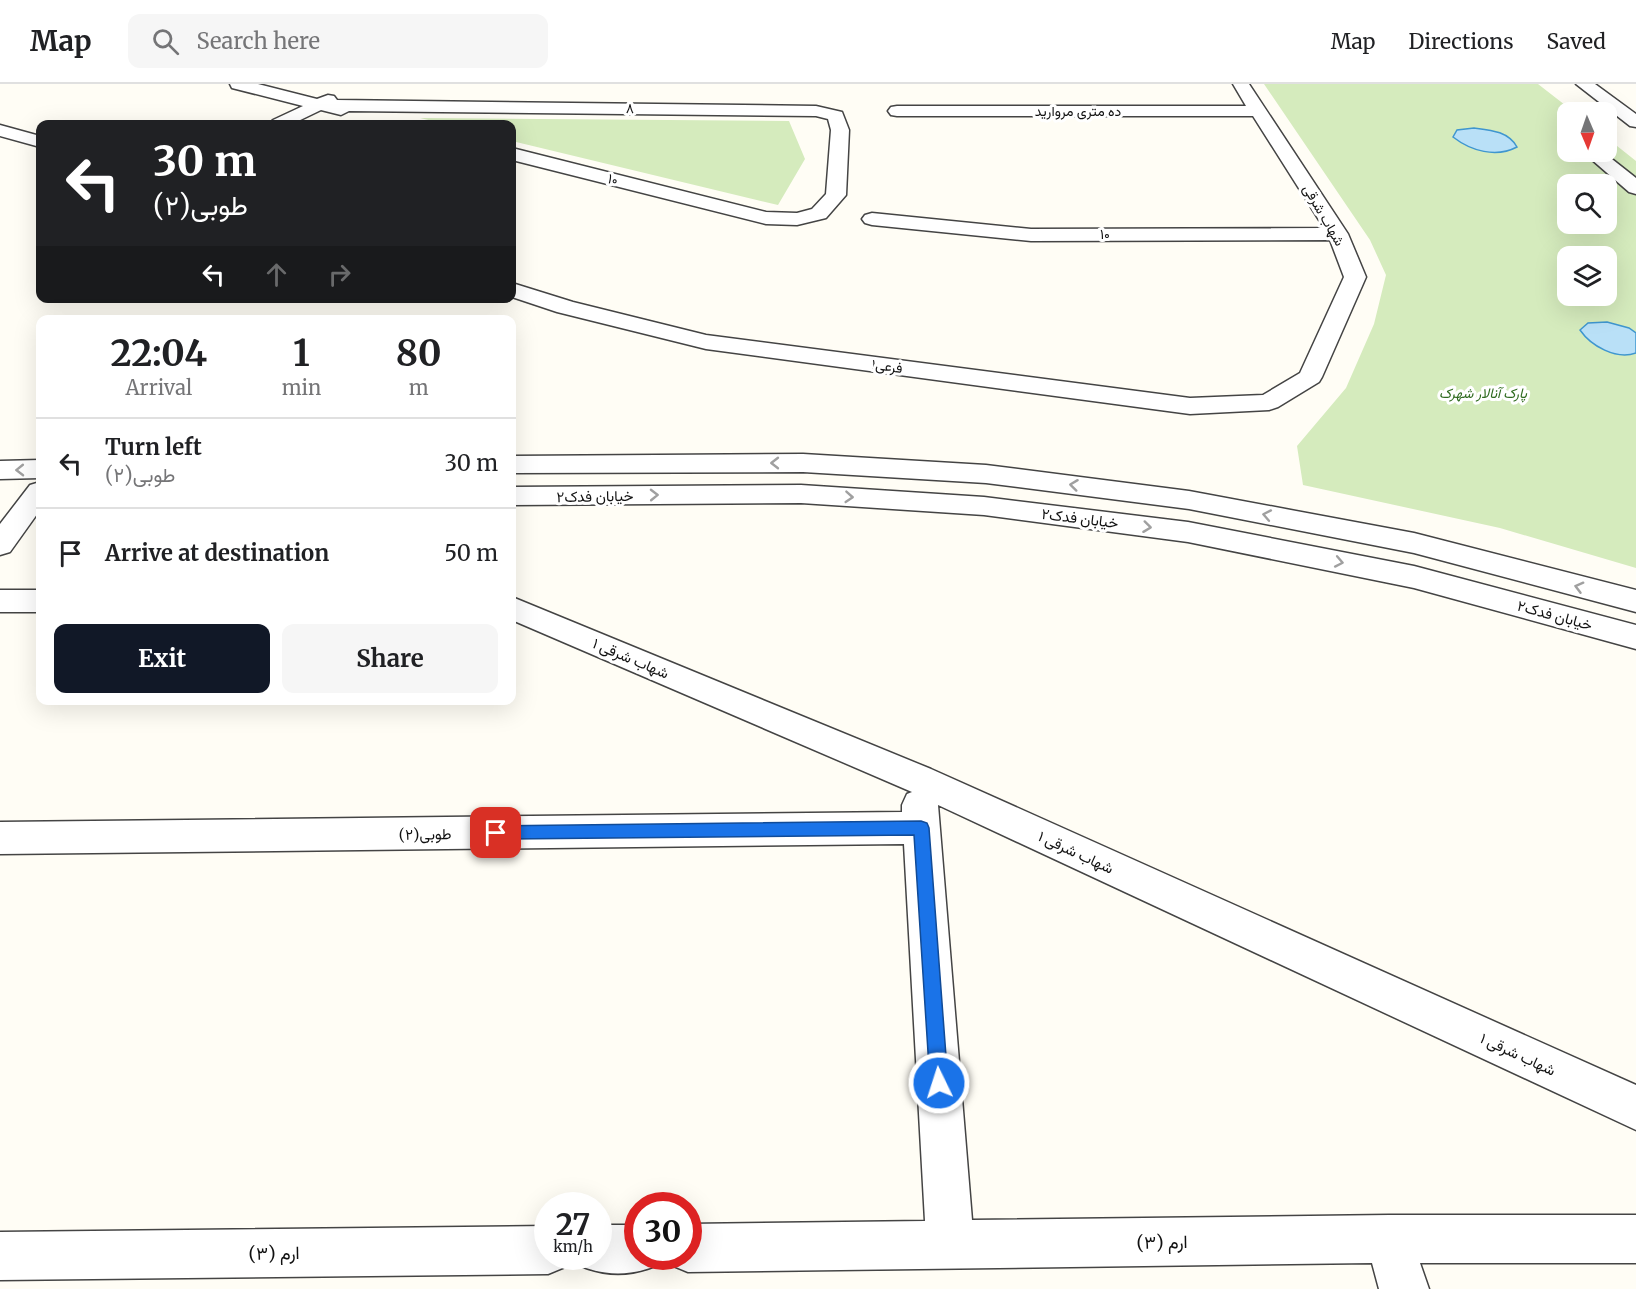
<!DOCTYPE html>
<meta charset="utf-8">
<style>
:root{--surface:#fff;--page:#f6f6f6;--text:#202124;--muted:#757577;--line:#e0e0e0;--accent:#111827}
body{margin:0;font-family:Merriweather,Vazirmatn,serif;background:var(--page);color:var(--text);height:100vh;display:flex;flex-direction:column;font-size:22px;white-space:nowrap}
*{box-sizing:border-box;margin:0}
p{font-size:20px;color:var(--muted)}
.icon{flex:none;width:33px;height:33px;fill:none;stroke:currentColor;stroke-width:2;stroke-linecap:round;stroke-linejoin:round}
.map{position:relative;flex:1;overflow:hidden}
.side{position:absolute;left:36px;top:231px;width:480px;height:390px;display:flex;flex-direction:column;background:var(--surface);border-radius:12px;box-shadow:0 6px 24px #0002}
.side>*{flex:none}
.banner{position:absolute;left:36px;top:36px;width:480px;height:183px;border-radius:12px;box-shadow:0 6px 24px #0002;background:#202124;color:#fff;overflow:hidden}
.needle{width:39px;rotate:178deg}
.buttons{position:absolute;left:1557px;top:18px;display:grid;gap:12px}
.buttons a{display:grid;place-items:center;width:60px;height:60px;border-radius:12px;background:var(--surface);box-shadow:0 6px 24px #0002;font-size:30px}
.speed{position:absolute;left:534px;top:1108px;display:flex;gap:12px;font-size:30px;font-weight:700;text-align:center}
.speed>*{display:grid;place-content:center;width:78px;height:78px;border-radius:50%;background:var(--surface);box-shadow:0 6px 24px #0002;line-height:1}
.speed small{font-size:15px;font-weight:400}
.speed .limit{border:9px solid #d22;background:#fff;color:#111}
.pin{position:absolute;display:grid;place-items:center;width:51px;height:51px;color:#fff;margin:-26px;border-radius:12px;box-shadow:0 3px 9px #0006}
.me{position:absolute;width:66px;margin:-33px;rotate:356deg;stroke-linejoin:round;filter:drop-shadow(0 0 4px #0008)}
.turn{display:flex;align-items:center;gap:21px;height:126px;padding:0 18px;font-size:27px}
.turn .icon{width:78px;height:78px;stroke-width:2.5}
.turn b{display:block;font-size:42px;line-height:51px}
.lanes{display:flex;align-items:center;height:57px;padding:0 18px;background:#0003;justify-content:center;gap:30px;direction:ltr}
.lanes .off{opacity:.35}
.eta{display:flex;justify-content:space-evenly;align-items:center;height:102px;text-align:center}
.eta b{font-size:36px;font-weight:700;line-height:42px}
.primary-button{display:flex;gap:12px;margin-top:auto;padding:12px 18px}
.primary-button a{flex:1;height:69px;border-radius:12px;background:var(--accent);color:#fff;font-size:24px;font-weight:700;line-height:69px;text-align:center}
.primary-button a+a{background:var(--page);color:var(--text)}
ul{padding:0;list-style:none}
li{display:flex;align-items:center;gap:18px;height:90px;padding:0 18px;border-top:2px solid var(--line)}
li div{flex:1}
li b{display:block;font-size:22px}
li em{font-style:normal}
header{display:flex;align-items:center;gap:36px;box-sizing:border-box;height:84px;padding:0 30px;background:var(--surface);border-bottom:2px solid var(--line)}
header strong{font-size:28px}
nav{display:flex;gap:33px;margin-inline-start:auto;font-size:21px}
.search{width:420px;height:54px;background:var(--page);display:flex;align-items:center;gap:15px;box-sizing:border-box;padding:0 21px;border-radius:12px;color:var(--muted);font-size:22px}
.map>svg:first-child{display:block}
.green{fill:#d5ebbd;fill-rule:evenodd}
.water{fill:#b9e0f7;stroke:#3f96cf;stroke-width:1.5}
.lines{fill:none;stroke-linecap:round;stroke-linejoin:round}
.minor-casing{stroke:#444;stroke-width:3}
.minor{fill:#fff;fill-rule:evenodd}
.oneway{stroke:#a0a0a0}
.route{fill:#1a73e8;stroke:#114b97;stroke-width:1.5}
.labels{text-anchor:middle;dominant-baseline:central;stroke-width:6;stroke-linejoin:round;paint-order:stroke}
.far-street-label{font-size:14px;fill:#111;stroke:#fff}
.far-park-label{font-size:14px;font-style:italic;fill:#2f6b1f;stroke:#fff}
.street-label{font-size:15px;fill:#111;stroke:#fff}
.near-street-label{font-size:18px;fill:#111;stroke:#fff}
</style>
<header>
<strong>Map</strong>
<div class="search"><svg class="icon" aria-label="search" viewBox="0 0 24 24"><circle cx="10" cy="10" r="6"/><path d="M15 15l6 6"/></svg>Search here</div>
<nav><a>Map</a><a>Directions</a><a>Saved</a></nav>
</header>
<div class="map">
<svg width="1636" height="1205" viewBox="0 0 1636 1205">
<rect width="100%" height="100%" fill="#fffdf5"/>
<path class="green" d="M 1264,0 L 1538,0 L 1574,28 L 1568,28 L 1568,68 L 1606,68 L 1607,54 L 1636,77 L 1636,484 L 1500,444 L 1303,401 L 1297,362 L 1346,304 L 1374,240 L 1386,191 L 1370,156 ZM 1568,100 L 1606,100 L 1606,140 L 1568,140 ZM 1568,172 L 1606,172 L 1606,212 L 1568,212 Z
M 420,34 L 789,37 L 805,75 L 778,121 L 512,57 L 512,40 L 445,40 Z"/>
<path class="water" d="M 1474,44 C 1490,46 1508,47 1517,63 C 1496,74 1471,67 1453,53 L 1457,46 Z
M 1607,238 L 1629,244 L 1636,249 L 1636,269 C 1616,276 1591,262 1580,246 L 1588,239 Z"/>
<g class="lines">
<g class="minor-casing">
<path id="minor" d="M 230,0 L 258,0 L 317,15 L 328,11 L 334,12 L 337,16 L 816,22 L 842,28 L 849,46 L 846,111 L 826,134 L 797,141 L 766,140 L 512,76 L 512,64 L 766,128 L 797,129 L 812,125 L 826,110 L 831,46 L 828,35 L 816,32 L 349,27 L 341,31 L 321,26 L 292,40 L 270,40 L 273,36 L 303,22 L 232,4 Z
M 1233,0 L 1249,0 L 1348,150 L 1366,193 L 1322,293 L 1319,298 L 1278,323 L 1269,326 L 1190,330 L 706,265 L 557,228 L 512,213 L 512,199 L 573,218 L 706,251 L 1190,314 L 1263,311 L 1300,289 L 1344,193 L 1330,156 L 1031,157 L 872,141 L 865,139 L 862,135 L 865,131 L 872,129 L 1031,145 L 1324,144 L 1253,32 L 897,32 L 891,31 L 888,27 L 891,23 L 897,22 L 1246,22 Z
M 1576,0 L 1595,0 L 1636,30 L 1636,43 L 1630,42 Z
M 0,41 L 40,52 L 40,63 L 0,52 Z
M 1583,68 L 1603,68 L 1636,94 L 1636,110 L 1629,108 Z
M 803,370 L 986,381 L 1189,407 L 1414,449 L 1636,506 L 1636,528 L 1414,469 L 1189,425 L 986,399 L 803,388 L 512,389 L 512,372 Z
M 40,376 L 40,394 L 0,395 L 0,377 Z
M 40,398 L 40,426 L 10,468 L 0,471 L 0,440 L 30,401 Z
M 801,401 L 984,413 L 1188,438 L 1414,482 L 1636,541 L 1636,565 L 1414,504 L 1188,458 L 984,431 L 801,419 L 512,421 L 512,403 Z
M 0,506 L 40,506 L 40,528 L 0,528 Z
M 512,513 L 931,685 L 1636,1001 L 1636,1046 L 938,721 L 972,1136 L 1389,1131 L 1636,1131 L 1636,1179 L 1420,1179 L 1429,1205 L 1379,1205 L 1372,1179 L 688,1188 L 671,1181 L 668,1173 L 688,1173 L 688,1140 L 925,1137 L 904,760 L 0,770 L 0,738 L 902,728 L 902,721 L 907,710 L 912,708 L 512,536 Z
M 598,1141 L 638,1141 L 638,1173 L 659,1173 L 655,1182 C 631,1192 605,1192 581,1182 L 577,1173 L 598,1173 Z
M 548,1142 L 548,1173 L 569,1173 L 565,1183 L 548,1190 L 0,1196 L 0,1148 Z"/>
</g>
<use href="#minor" class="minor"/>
</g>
<defs><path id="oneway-chevron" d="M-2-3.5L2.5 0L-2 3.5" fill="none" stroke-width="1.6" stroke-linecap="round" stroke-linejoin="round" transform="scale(1.5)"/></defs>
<g class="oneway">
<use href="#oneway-chevron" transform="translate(775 379) rotate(180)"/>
<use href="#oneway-chevron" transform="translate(20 386) rotate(179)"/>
<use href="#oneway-chevron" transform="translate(1074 401) rotate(-173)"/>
<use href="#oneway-chevron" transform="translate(654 411) rotate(-1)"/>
<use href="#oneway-chevron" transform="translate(849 413) rotate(4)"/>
<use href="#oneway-chevron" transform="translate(1267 431) rotate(-169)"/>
<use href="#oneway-chevron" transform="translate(1147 443) rotate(7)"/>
<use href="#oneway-chevron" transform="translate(1339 478) rotate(11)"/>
<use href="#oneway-chevron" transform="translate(1579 503) rotate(-165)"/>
</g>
<path class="route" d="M 921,737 L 927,739 L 929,744 L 948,999 L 946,1005 L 939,1008 L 933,1005 L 930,999 L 914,751 L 496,755 L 491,753 L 489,749 L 491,744 L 496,742 Z"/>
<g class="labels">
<g class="far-street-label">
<text transform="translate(630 24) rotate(1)">۸</text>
<text x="1078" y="27">ده متری مروارید</text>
<text transform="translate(613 95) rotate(14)">۱۰</text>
<text transform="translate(1324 131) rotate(60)">شهاب شرقی</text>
<text x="1105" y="150">۱۰</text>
<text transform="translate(887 282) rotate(8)">فرعی۱</text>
</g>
<g class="far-park-label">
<text x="1483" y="309">پارک آنالار شهرک</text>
</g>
<g class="street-label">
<text transform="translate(595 412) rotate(-1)">خیابان فدک۲</text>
<text transform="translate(1080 434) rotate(7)">خیابان فدک۲</text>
<text transform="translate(1555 531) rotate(15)">خیابان فدک۲</text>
<text transform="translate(631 574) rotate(23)">شهاب شرقی ۱</text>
<text transform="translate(425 750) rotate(-1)">طوبی(۲)</text>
<text transform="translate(1076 768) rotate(25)">شهاب شرقی ۱</text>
<text transform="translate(1518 970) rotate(25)">شهاب شرقی ۱</text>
</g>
<g class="near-street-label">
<text transform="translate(1162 1158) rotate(-1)">ارم (۳)</text>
<text transform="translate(274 1169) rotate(-1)">ارم (۳)</text>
</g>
</g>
</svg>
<div class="buttons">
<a><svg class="needle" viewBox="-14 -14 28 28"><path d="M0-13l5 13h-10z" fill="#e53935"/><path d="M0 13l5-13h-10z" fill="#757577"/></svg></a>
<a><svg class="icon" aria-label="search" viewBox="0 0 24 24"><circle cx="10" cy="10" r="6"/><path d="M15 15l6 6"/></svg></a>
<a><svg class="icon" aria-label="layers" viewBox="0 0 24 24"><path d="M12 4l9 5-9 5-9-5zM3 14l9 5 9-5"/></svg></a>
</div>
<div class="speed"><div>27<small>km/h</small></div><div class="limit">30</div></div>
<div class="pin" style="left:496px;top:749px;background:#d93025"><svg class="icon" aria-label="arrive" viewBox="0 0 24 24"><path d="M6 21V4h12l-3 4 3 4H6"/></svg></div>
<svg class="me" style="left:939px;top:999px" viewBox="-20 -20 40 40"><circle r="17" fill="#1a73e8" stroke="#fff" stroke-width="3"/><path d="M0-11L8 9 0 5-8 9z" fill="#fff"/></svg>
<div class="banner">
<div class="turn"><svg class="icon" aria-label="left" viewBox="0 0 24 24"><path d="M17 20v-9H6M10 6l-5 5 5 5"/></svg><div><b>30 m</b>طوبی(۲)</div></div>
<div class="lanes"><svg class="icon" aria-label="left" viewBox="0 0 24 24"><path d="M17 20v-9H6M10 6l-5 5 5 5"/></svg><svg class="icon off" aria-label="ahead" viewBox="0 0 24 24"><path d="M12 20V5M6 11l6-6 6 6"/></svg><svg class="icon off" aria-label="right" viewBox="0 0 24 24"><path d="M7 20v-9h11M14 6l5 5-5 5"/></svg></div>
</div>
<section class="side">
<div class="eta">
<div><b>22:04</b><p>Arrival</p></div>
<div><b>1</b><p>min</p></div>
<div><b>80</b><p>m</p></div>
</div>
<ul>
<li><svg class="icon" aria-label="left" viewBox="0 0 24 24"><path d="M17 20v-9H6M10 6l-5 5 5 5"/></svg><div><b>Turn left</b><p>طوبی(۲)</p></div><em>30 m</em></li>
<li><svg class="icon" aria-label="arrive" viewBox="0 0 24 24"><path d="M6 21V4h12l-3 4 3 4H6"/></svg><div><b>Arrive at destination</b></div><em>50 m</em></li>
</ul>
<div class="primary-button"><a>Exit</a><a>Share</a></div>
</section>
</div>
